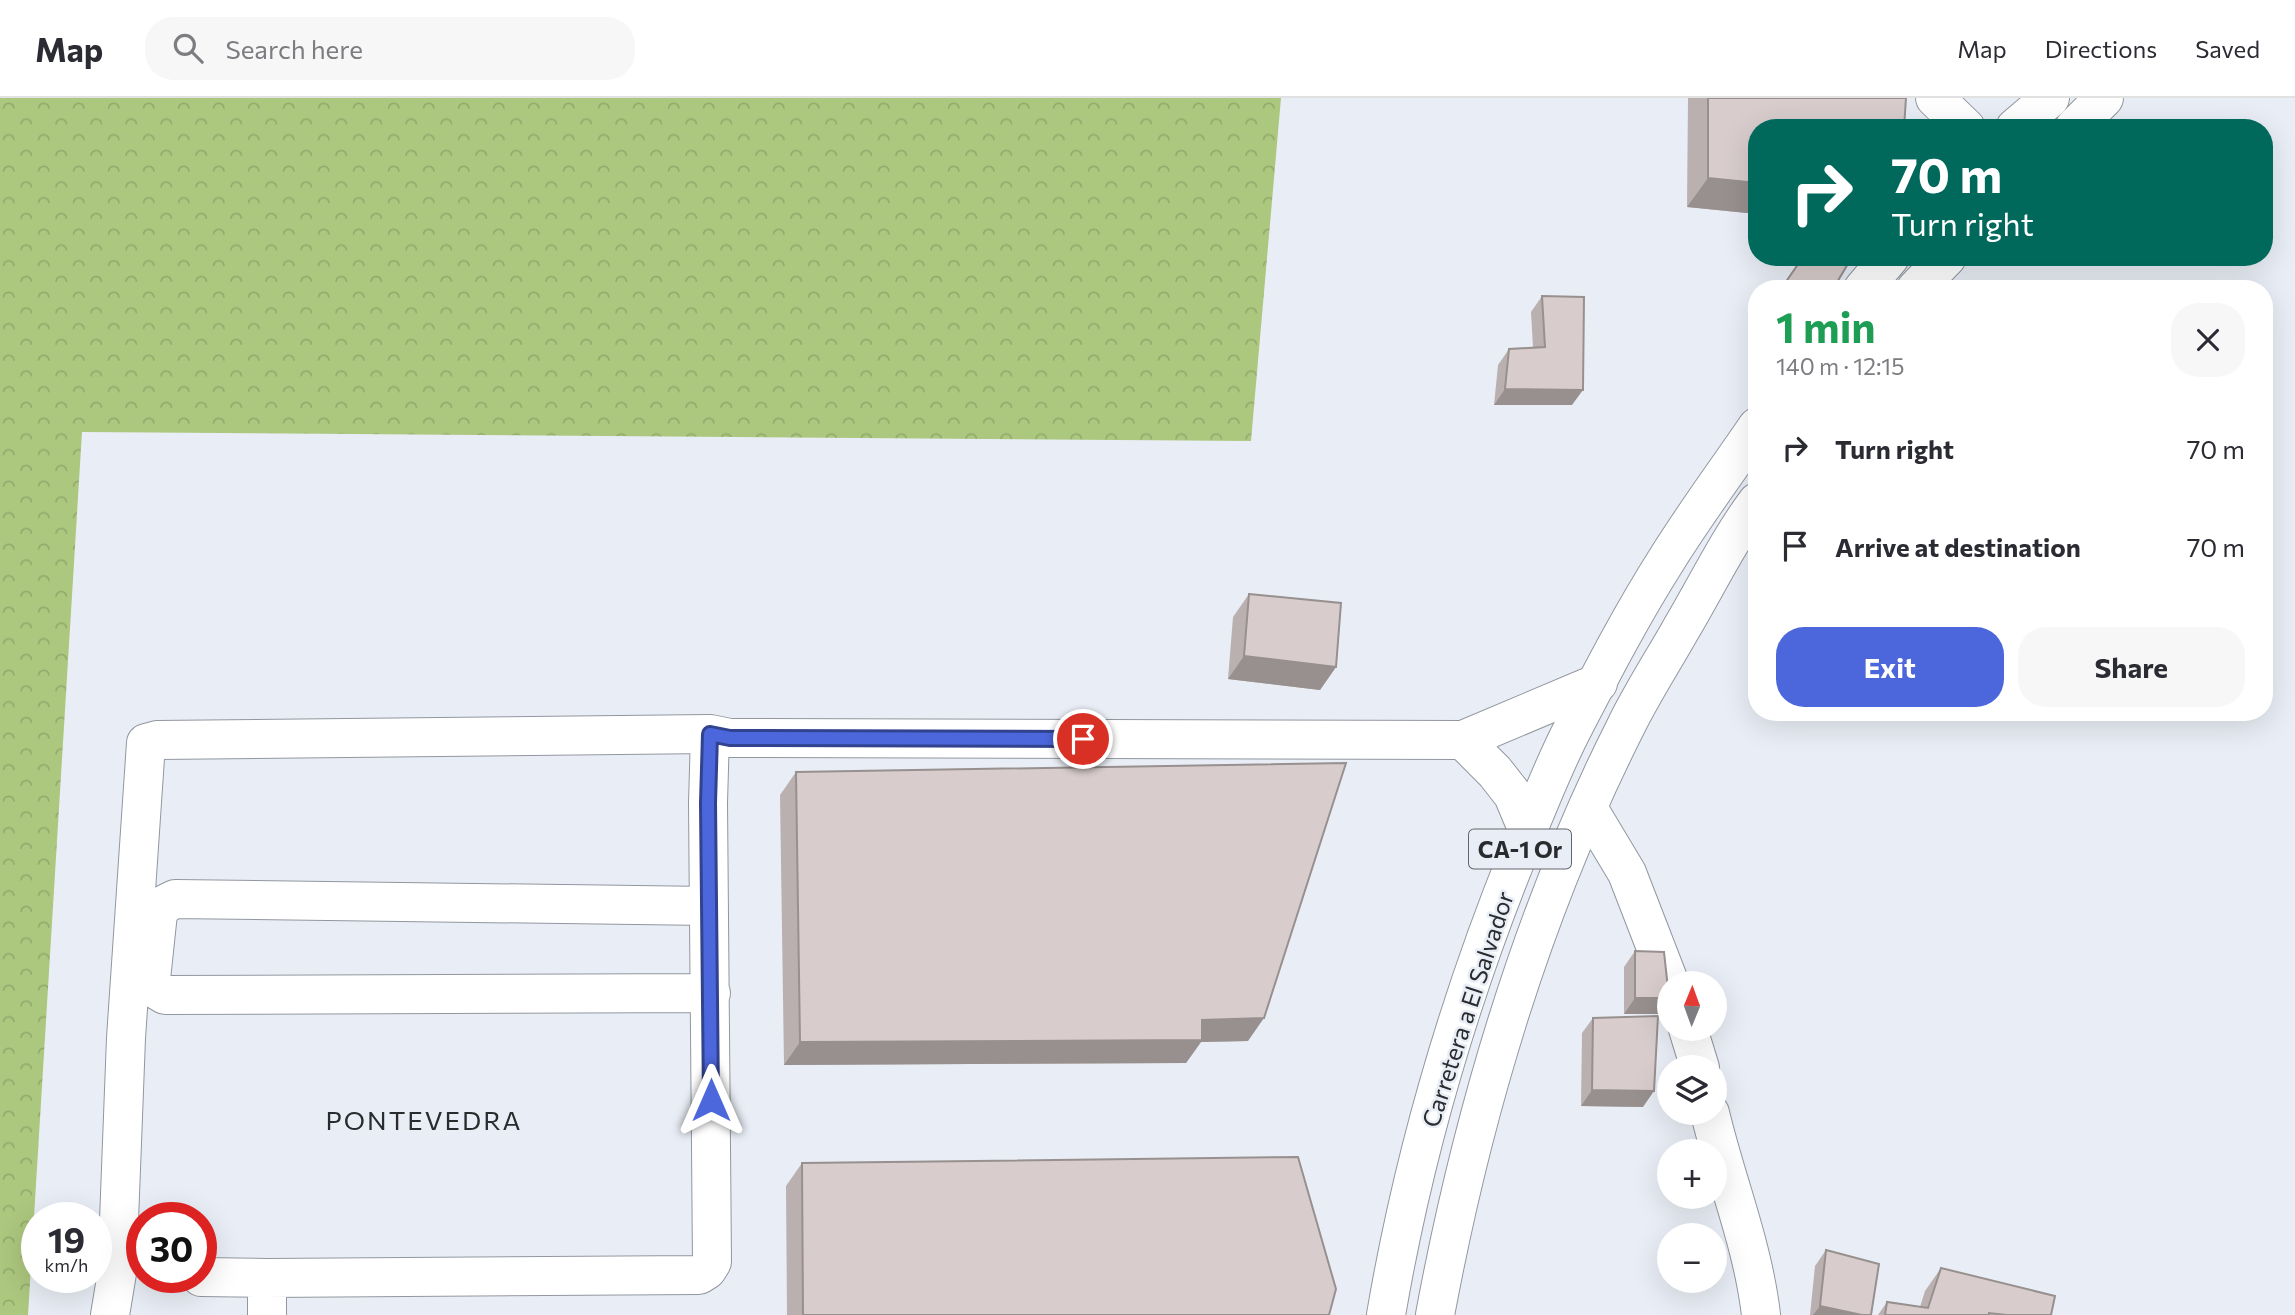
<!DOCTYPE html>
<meta charset="utf-8">
<style>
:root{--surface:#fff;--page:#f7f7f7;--text:#2b2b33;--muted:#7c7c81;--line:#e1e1e2;--accent:#4c67db}
body{margin:0;font-family:Commissioner,sans-serif;background:var(--page);color:var(--text);height:100vh;display:flex;flex-direction:column;font-size:26px;white-space:nowrap}
*{box-sizing:border-box;margin:0}
p{font-size:23px;color:var(--muted)}
.icon{flex:none;width:38px;height:38px;fill:none;stroke:currentColor;stroke-width:2;stroke-linecap:round;stroke-linejoin:round}
.map{position:relative;flex:1;overflow:hidden}
.side{position:absolute;left:1748px;top:182px;width:525px;height:441px;display:flex;flex-direction:column;background:var(--surface);border-radius:28px;box-shadow:0 7px 28px #0002}
.side>*{flex:none}
.banner{position:absolute;left:1748px;top:21px;width:525px;height:147px;border-radius:28px;box-shadow:0 7px 28px #0002;background:#00695c;color:#fff;overflow:hidden}
.needle{width:46px;rotate:1deg}
.tools{position:absolute;left:1657px;top:873px;display:grid;gap:14px}
.tools a{display:grid;place-items:center;width:70px;height:70px;border-radius:50%;background:var(--surface);box-shadow:0 7px 28px #0002;font-size:35px}
.speed{position:absolute;left:21px;top:1104px;display:flex;gap:14px;font-size:35px;font-weight:700;text-align:center}
.speed>*{display:grid;place-content:center;width:91px;height:91px;border-radius:50%;background:var(--surface);box-shadow:0 7px 28px #0002;line-height:1}
.speed small{font-size:18px;font-weight:400}
.speed .limit{border:10px solid #d22;background:#fff;color:#111}
.pin{position:absolute;display:grid;place-items:center;width:60px;height:60px;color:#fff;margin:-30px;border:4px solid #fff;border-radius:50%;box-shadow:0 2px 7px #0007}
.me{position:absolute;width:77px;margin:-38px;rotate:0deg;stroke-linejoin:round;filter:drop-shadow(0 0 5px #0008)}
.turn{display:flex;align-items:center;gap:24px;height:147px;padding:0 28px;font-size:32px}
.turn .icon{width:91px;height:91px;stroke-width:2.5}
.turn b{display:block;font-size:49px;line-height:60px}
.round{display:grid;place-items:center;flex:none;width:74px;height:74px;border-radius:28px;background:var(--page)}
.summary{display:flex;align-items:center;justify-content:space-between;height:119px;padding:0 28px}
h1{font-size:42px;font-weight:700;line-height:52px;color:#1e9e55}
.cta{display:flex;gap:14px;margin-top:auto;padding:14px 28px}
.cta a{flex:1;height:80px;border-radius:28px;background:var(--accent);color:#fff;font-size:28px;font-weight:700;line-height:80px;text-align:center}
.cta a+a{background:var(--page);color:var(--text)}
ul{padding:0;list-style:none}
li{display:flex;align-items:center;gap:21px;height:98px;padding:0 28px}
li div{flex:1}
li b{display:block;font-size:26px}
li em{font-style:normal}
header{display:flex;align-items:center;gap:42px;box-sizing:border-box;height:98px;padding:0 35px;background:var(--surface);border-bottom:2px solid var(--line)}
header strong{font-size:33px}
nav{display:flex;gap:38px;margin-inline-start:auto;font-size:24px}
.search{width:490px;height:63px;background:var(--page);display:flex;align-items:center;gap:18px;box-sizing:border-box;padding:0 24px;border-radius:28px;color:var(--muted);font-size:26px}
.map>svg:first-child{display:block}
.forest{fill:url(#forest-crowns)}
.lines{fill:none;stroke-linecap:round;stroke-linejoin:round}
.minor-casing{stroke:#92979f;stroke-width:40}
.highway-casing{stroke:#92979f;stroke-width:40}
.minor{stroke:#fff;stroke-width:38}
.highway{stroke:#fff;stroke-width:38}
.wall{fill:#bab0af}
.shaded-wall{fill:#97908f}
.building{fill:#d8cdcc;stroke:#97908f;stroke-width:2}
.route-casing{stroke:#31438e;stroke-width:18}
.route{stroke:#4c67db;stroke-width:12}
.labels{text-anchor:middle;dominant-baseline:central;stroke-width:5;stroke-linejoin:round;paint-order:stroke}
.shield{fill:#e9eef6;stroke:#63666a;stroke-width:2}
.shield-label{font-size:23px;font-weight:bold;fill:#292b2e}
.street-label{font-size:24px;fill:#292b2e;stroke:#e9eef6}
.neighbourhood-label{font-size:26px;letter-spacing:2px;fill:#292b2e;stroke:#e9eef6}
</style>
<header>
<strong>Map</strong>
<div class="search"><svg class="icon" aria-label="search" viewBox="0 0 24 24"><circle cx="10" cy="10" r="6"/><path d="M15 15l6 6"/></svg>Search here</div>
<nav><a>Map</a><a>Directions</a><a>Saved</a></nav>
</header>
<div class="map">
<svg width="2295" height="1217" viewBox="0 0 2295 1217">
<defs>
<pattern id="forest-crowns" width="20" height="18" patternUnits="userSpaceOnUse" patternTransform="scale(1.75)"><rect width="20" height="18" fill="#acc77e"/><path d="M2 6a3 3 0 1 1 6 0M12 15a3 3 0 1 1 6 0" fill="none" stroke="#94ab6d"/></pattern>
</defs>
<rect width="100%" height="100%" fill="#e9eef6"/>
<path class="forest" d="M 0,0 L 1281,0 L 1251,343 L 82,334 L 28,1217 L 0,1217 Z"/>
<g class="lines">
<g class="minor-casing">
<path id="minor" d="M 1935,0 L 1966,30
M 1463,642 L 1495,674 L 1513,697 L 1528,733
M 1588,710 L 1627,775 L 1670,886
M 709,808 L 175,801 L 165,806 L 158,815 L 151,881 L 155,891 L 165,897 L 711,895
M 1688,931 L 1700,970
M 1710,1015 C 1726,1083 1753,1147 1761,1217
M 201,1179 L 267,1180 L 699,1177 L 707,1172 L 712,1164 L 708,705 L 710,636
M 267,1180 L 267,1217
M 110,1217 L 117,1175 L 126,940 L 146,645 L 157,642 L 710,636 L 730,640 L 1463,642 L 1598,585"/>
</g>
<g class="highway-casing">
<path id="highway" d="M 2015,30 L 2050,0
M 2074,30 L 2104,0
M 1863,191 L 1890,159
M 1916,191 L 1947,159
M 1386,1217 C 1413,1059 1459,902 1519,754 C 1536,713 1552,671 1572,632 C 1602,574 1632,516 1667,461 C 1695,416 1727,373 1757,329
M 1435,1217 C 1473,1013 1532,814 1626,628 C 1642,595 1663,563 1681,531 C 1706,489 1728,443 1757,404"/>
</g>
<use href="#minor" class="minor"/>
<use href="#highway" class="highway"/>
</g>
<path class="wall" d="M 1688,0 L 1906,0 L 1757,30 L 1757,116 L 1687,109 Z
M 1542,198 L 1572,307 L 1494,307 L 1498,267 L 1509,251 L 1533,250 L 1531,214 Z
M 1249,496 L 1336,569 L 1320,592 L 1228,581 L 1233,519 Z
M 796,674 L 1248,943 L 1201,944 L 1186,965 L 784,967 L 780,697 Z
M 1635,853 L 1669,900 L 1658,916 L 1624,916 L 1624,869 Z
M 1593,920 L 1643,1009 L 1581,1008 L 1582,935 Z
M 802,1065 L 1329,1217 L 787,1217 L 786,1088 Z
M 1826,1152 L 1871,1217 L 1810,1217 L 1815,1168 Z
M 1941,1170 L 2051,1217 L 1878,1217 L 1887,1204 L 1920,1209 L 1925,1193 Z"/>
<path class="shaded-wall" d="M 1708,80 L 1757,85 L 1757,116 L 1687,109 Z
M 1505,291 L 1583,292 L 1572,307 L 1494,307 Z
M 1244,558 L 1336,569 L 1320,592 L 1228,581 Z
M 1635,900 L 1669,900 L 1658,916 L 1624,916 Z
M 1264,920 L 1248,943 L 1201,944 L 1186,965 L 784,967 L 800,944 L 1202,922 Z
M 1592,992 L 1654,993 L 1643,1009 L 1581,1008 Z
M 1820,1208 L 1862,1217 L 1813,1217 Z"/>
<path class="building" d="M 1708,0 L 1906,0 L 1904,30 L 1757,30 L 1757,85 L 1708,80 Z
M 1803,159 L 1852,159 L 1833,191 L 1781,191 Z
M 1542,198 L 1584,199 L 1583,292 L 1505,291 L 1509,251 L 1545,249 Z
M 1249,496 L 1341,505 L 1336,569 L 1244,558 Z
M 1346,665 L 1264,920 L 1202,922 L 1202,942 L 800,944 L 796,674 Z
M 1635,853 L 1664,854 L 1669,900 L 1635,900 Z
M 1658,918 L 1654,993 L 1592,992 L 1593,920 Z
M 1298,1059 L 1336,1191 L 1329,1217 L 803,1217 L 802,1065 Z
M 1826,1152 L 1879,1166 L 1871,1217 L 1862,1217 L 1820,1208 Z
M 1941,1170 L 2055,1198 L 2051,1217 L 2007,1217 L 1989,1215 L 1989,1217 L 1885,1217 L 1887,1204 L 1928,1210 Z"/>
<g class="lines">
<g class="route-casing">
<path id="route" d="M 711,1002 L 708,705 L 710,636 L 730,640 L 1083,641"/>
</g>
<use href="#route" class="route"/>
</g>
<g class="labels">
<rect class="shield" x="1469" y="731.5" width="102" height="39" rx="5"/>
<g class="shield-label">
<text x="1520" y="751">CA-1 Or</text>
</g>
<g class="street-label">
<text transform="translate(1467 911) rotate(-72)">Carretera a El Salvador</text>
</g>
<g class="neighbourhood-label">
<text x="424" y="1021">PONTEVEDRA</text>
</g>
</g>
</svg>
<div class="tools">
<a><svg class="needle" viewBox="-14 -14 28 28"><path d="M0-13l5 13h-10z" fill="#e53935"/><path d="M0 13l5-13h-10z" fill="#7c7c81"/></svg></a>
<a><svg class="icon" aria-label="layers" viewBox="0 0 24 24"><path d="M12 4l9 5-9 5-9-5zM3 14l9 5 9-5"/></svg></a>
<a>+</a>
<a>−</a>
</div>
<div class="speed"><div>19<small>km/h</small></div><div class="limit">30</div></div>
<div class="pin" style="left:1083px;top:641px;background:#d93025"><svg class="icon" aria-label="arrive" viewBox="0 0 24 24"><path d="M6 21V4h12l-3 4 3 4H6"/></svg></div>
<svg class="me" style="left:711px;top:1002px" viewBox="-20 -20 40 40"><path d="M0-17L14 15 0 8-14 15z" fill="#4c67db" stroke="#fff" stroke-width="4"/></svg>
<div class="banner">
<div class="turn"><svg class="icon" aria-label="right" viewBox="0 0 24 24"><path d="M7 20v-9h11M14 6l5 5-5 5"/></svg><div><b>70 m</b>Turn right</div></div>
</div>
<section class="side">
<div class="summary"><div><h1>1 min</h1><p>140 m · 12:15</p></div><a class="round"><svg class="icon" aria-label="close" viewBox="0 0 24 24"><path d="M6 6l12 12M18 6L6 18"/></svg></a></div>
<ul>
<li><svg class="icon" aria-label="right" viewBox="0 0 24 24"><path d="M7 20v-9h11M14 6l5 5-5 5"/></svg><div><b>Turn right</b></div><em>70 m</em></li>
<li><svg class="icon" aria-label="arrive" viewBox="0 0 24 24"><path d="M6 21V4h12l-3 4 3 4H6"/></svg><div><b>Arrive at destination</b></div><em>70 m</em></li>
</ul>
<div class="cta"><a>Exit</a><a>Share</a></div>
</section>
</div>
